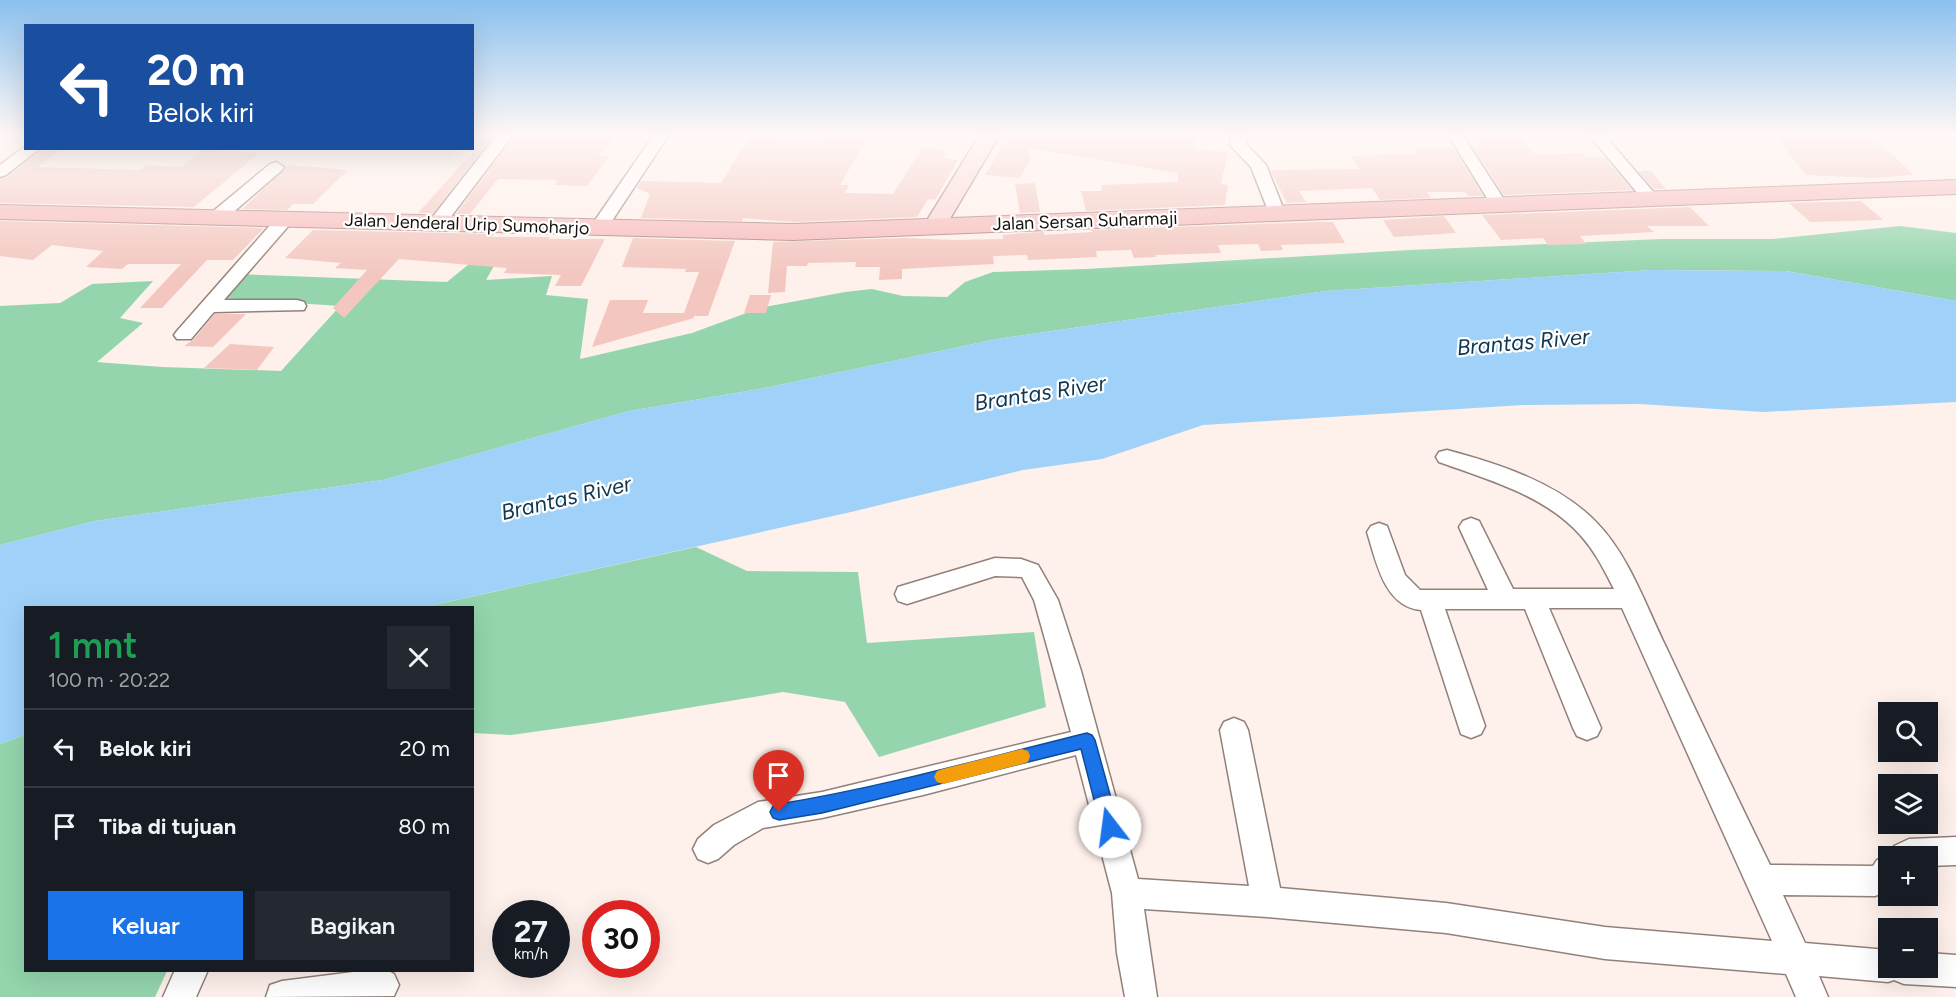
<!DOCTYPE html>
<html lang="id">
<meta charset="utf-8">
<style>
:root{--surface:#171b24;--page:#242831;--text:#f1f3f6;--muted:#9ea1a6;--line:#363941;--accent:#1a73e8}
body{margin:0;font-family:Figtree,sans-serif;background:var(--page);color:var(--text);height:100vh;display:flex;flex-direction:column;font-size:22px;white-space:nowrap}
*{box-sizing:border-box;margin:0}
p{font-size:20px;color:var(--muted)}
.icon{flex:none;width:33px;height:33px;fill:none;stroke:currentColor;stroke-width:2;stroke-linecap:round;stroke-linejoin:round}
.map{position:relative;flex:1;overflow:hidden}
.side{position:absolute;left:24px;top:606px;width:450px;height:366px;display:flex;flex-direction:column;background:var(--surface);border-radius:0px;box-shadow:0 6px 24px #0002}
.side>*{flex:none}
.hud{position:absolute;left:24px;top:24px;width:450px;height:126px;border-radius:0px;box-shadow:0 6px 24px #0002;background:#1a4fa0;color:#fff;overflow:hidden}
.fabs{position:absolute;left:1878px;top:702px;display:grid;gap:12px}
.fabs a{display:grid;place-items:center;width:60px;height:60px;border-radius:0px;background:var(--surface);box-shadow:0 6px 24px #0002;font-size:30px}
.speed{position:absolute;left:492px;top:900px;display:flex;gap:12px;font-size:30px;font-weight:700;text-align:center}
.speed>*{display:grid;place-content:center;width:78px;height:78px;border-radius:50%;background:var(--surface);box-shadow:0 6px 24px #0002;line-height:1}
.speed small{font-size:15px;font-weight:400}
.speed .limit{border:9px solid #d22;background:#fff;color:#111}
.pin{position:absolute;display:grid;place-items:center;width:51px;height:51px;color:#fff;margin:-62px -26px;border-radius:50% 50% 50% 0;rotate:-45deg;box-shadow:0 0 6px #0007}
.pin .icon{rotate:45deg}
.me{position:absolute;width:66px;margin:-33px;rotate:345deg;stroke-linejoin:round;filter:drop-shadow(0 0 4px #0008)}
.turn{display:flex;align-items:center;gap:21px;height:126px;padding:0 24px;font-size:27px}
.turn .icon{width:78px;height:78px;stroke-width:2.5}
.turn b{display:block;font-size:42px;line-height:51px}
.round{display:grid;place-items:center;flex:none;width:63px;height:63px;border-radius:0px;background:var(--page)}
.overview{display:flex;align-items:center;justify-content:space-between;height:102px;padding:0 24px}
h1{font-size:36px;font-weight:600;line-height:45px;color:#1e9e55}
.button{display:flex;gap:12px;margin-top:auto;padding:12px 24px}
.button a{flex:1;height:69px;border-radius:0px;background:var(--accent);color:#fff;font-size:24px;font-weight:600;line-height:69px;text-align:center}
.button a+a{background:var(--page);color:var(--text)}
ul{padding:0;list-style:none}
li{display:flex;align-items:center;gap:18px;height:78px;padding:0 24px;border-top:2px solid var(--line)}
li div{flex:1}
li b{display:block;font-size:22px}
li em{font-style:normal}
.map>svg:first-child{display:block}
.green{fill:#94d5ad}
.water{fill:#9fd1f9}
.building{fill:#f3c7c0}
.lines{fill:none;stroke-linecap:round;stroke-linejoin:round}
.minor-casing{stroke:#91817a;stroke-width:3}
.major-casing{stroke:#a8807f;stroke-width:3}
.highway-casing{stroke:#a8807f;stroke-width:2}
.minor{fill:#fff;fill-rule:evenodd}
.major{fill:#fad6d6;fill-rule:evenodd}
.highway{fill:#f6bbbb;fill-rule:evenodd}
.route{fill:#1a73e8;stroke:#114b97;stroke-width:1.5}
.slow{fill:#f59e0b}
.labels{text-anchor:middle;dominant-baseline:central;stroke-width:4.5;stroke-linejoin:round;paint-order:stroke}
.far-street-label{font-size:18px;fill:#181310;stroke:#fff}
.water-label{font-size:22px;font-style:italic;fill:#103650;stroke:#fff}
</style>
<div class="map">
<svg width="1956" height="997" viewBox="0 0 1956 997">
<rect width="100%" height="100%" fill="#fef0ea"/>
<path class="green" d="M 1900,226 L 1956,233 L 1956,301 L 1786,271 L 1652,270 L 1326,291 L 997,339 L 765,388 L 629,411 L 383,480 L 95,521 L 0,545 L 0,306 L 60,303 L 92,284 L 153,281 L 120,318 L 143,323 L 97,362 L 162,367 L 281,371 L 340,306 L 208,297 L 236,274 L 447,282 L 474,260 L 498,259 L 486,280 L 552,276 L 546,295 L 588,299 L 580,359 L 692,333 L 760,308 L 845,292 L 872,289 L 903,296 L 947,297 L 965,282 L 993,272 L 1086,269 L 1410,250 L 1661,239 L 1773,239 Z
M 696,547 L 747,571 L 858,572 L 867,643 L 1034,632 L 1046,707 L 879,757 L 845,702 L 783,692 L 597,723 L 511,735 L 473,733 L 472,608 L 425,607 Z
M 25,735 L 26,970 L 167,971 L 155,997 L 0,997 L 0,744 Z"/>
<path class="water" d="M 1652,270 L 1786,271 L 1956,301 L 1956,402 L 1763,412 L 1640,404 L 1523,405 L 1203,425 L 1102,459 L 1023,470 L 851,512 L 425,607 L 26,608 L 25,735 L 0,744 L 0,545 L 95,521 L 383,480 L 629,411 L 765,388 L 997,339 L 1326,291 Z"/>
<path class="building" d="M 486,136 L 493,136 L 433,213 L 418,213 L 469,156 L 472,156 L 472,151 Z
M 514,136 L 619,136 L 598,155 L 609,156 L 587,186 L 554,185 L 558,180 L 498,179 L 470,214 L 456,214 Z
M 750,136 L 820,143 L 824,136 L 868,136 L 840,185 L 849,185 L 845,193 L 893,194 L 923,147 L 947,151 L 942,158 L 958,160 L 935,200 L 928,199 L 917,217 L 793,222 L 743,218 L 742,221 L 641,218 L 650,194 L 637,188 L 641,181 L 721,183 Z
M 1008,136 L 1196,136 L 1195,149 L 1228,152 L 1221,184 L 1228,185 L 1225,205 L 1086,211 L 1081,191 L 1101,191 L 1102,185 L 1178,182 L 1178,173 L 1028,148 L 1030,160 L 1020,178 L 985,175 L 1003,145 L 1010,147 L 1008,145 Z
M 1474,136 L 1518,136 L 1536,155 L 1582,153 L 1586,157 L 1604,157 L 1632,190 L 1504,195 L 1473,147 L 1484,147 Z
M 1775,136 L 1872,136 L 1914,175 L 1872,178 L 1806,175 Z
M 1453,147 L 1483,196 L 1468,196 L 1465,192 L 1427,192 L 1431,198 L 1380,200 L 1372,188 L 1299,191 L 1306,202 L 1287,203 L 1270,170 L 1360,169 L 1351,156 L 1417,154 L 1413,148 Z
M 42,148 L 63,148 L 38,167 L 141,170 L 147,165 L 181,167 L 202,150 L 259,153 L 194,207 L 0,203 L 0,179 L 7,177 Z
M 289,165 L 348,170 L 313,204 L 293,204 L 287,210 L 242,209 Z
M 1638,171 L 1651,171 L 1666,189 L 1654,189 Z
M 1035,183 L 1040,212 L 1020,213 L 1015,184 Z
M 1861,201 L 1883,220 L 1810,222 L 1789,203 Z
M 1690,207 L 1709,226 L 1647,226 L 1654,232 L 1580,236 L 1586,244 L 1548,245 L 1543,238 L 1501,240 L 1482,215 Z
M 1444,216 L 1456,233 L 1394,237 L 1383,220 Z
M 0,221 L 264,228 L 233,260 L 207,260 L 162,308 L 140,308 L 181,264 L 128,264 L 122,269 L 86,267 L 103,251 L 52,245 L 33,260 L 0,256 Z
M 1316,222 L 1333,222 L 1345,243 L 1281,245 L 1283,250 L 1261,251 L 1258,244 L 1218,245 L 1221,253 L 1155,255 L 1156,257 L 1134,258 L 1131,250 L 1096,251 L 1097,257 L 1053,259 L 1028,260 L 1027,255 L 993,256 L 994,264 L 902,269 L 902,279 L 879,280 L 880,267 L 855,267 L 856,262 L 808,263 L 807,266 L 787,266 L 785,292 L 768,293 L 773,242 L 904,238 L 955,240 L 1003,239 L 1003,235 L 1023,233 L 1044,232 L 1044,235 L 1092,232 L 1091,230 Z
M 313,230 L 494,234 L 492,237 L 550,237 L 548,239 L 605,239 L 581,286 L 555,286 L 561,275 L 504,273 L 507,268 L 399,259 L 344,318 L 333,308 L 367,270 L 335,268 L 341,263 L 285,258 Z
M 633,238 L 735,241 L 708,316 L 694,316 L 694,318 L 592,347 L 610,300 L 648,300 L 643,313 L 684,313 L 699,272 L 685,272 L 686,269 L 622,267 Z
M 750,295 L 771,295 L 766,313 L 744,313 Z
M 215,314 L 246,314 L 213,347 L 184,346 L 193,340 Z
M 230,344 L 274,347 L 257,370 L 204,368 Z"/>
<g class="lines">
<g class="minor-casing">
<path id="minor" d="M 496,136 L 512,136 L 443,227 L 431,227 L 429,223 L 431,219 Z
M 653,136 L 668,136 L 604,233 L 592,233 L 589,229 Z
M 1231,136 L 1245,136 L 1246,144 L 1266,165 L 1285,213 L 1283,217 L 1277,218 L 1269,213 L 1251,167 L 1230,145 Z
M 1449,136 L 1463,136 L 1507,204 L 1505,208 L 1493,208 Z
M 1590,136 L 1605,136 L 1656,195 L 1658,198 L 1656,201 L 1644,201 Z
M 26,146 L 26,148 L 40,148 L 6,175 L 0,177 L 0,165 Z
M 276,162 L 284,167 L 282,170 L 223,221 L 211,221 L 209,217 L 211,213 L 270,164 Z
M 285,214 L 291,215 L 293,219 L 291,223 L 224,300 L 297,300 L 304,302 L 306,306 L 304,310 L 214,312 L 191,339 L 177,339 L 174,335 L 177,331 L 279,215 Z
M 1447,450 C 1499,464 1559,483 1597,523 C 1629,556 1646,606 1666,647 C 1700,720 1735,793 1770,865 L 1873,866 L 1877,860 L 1888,856 L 1890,856 L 1894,846 L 1909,839 L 1956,837 L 1956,865 L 1928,866 L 1928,856 L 1888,856 L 1888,891 L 1875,896 L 1783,895 L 1805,943 L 1888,950 L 1888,968 L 1928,968 L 1928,953 L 1956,955 L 1956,987 L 1904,984 L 1894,980 L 1888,982 L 1819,976 L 1828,997 L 1796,997 L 1786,974 L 1605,959 L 1446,933 L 1267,917 L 1144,909 L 1157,997 L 1125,997 L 1117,953 L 1112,893 L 1076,755 L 923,795 L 822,818 L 763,828 L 734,845 L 718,859 L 708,863 L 698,859 L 693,849 L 698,839 L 714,825 L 758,802 L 822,792 L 1071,732 L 1034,600 L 1022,577 L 995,576 L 907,604 L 898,601 L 895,594 L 898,587 L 995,558 L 1021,559 L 1038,565 L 1058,600 L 1081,671 L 1138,879 L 1249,886 L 1220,730 L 1224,722 L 1234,718 L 1244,722 L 1248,730 L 1280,888 L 1446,903 L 1605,927 L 1772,941 L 1622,608 L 1549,608 L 1601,728 L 1597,736 L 1587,740 L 1577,736 L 1573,728 L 1525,609 L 1445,609 L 1485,726 L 1481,734 L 1471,738 L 1461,734 L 1421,610 C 1384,607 1376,560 1367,532 L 1371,526 L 1379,523 L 1387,526 L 1405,575 L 1420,590 L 1488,590 L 1459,527 L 1463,521 L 1471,518 L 1479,521 L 1513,589 L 1614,589 C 1604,570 1596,553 1582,537 C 1547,496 1489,480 1439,462 L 1436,457 L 1439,452 Z
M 175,970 L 208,970 L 196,997 L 163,997 Z
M 369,970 L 387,970 L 394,974 L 399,985 L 394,996 L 266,997 L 270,985 L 282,981 Z"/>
</g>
<g class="major-casing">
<path id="major" d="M 979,136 L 999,136 L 942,232 L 934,233 L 926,232 L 923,227 Z"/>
</g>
<g class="highway-casing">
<path id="highway" d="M 1956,180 L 1956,194 L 793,240 L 0,219 L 0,205 L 793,224 Z"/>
</g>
<use href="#minor" class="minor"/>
<use href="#major" class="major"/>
<use href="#highway" class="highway"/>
</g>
<linearGradient id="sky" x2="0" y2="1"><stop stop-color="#8bc0ef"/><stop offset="0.49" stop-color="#fff8f6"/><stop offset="1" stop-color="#fff8f6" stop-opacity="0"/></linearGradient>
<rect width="1956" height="275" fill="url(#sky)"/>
<path class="route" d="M 1087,733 L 1092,735 L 1095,740 L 1119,827 L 1116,833 L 1110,836 L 1104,833 L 1101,827 L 1081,749 L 822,813 L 779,820 L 773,818 L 770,812 L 773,806 L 779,804 C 883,787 985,758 1087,733 Z"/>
<path class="slow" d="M 1022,749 L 1028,751 L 1030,756 L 1028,762 L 1022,764 L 943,784 L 937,782 L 934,777 L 937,771 L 943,769 Z"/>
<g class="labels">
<g class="far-street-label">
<text transform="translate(1085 221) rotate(-2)">Jalan Sersan Suharmaji</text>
<text transform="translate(467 224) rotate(2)">Jalan Jenderal Urip Sumoharjo</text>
</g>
<g class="water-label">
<text transform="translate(1523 342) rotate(-5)">Brantas River</text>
<text transform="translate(1040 393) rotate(-9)">Brantas River</text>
<text transform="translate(566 498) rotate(-13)">Brantas River</text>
</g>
</g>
</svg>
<div class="fabs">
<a><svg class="icon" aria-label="search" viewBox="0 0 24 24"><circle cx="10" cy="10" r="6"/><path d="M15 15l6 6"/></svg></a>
<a><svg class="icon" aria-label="layers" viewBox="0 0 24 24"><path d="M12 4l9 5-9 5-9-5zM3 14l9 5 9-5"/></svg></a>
<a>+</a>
<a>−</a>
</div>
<div class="speed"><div>27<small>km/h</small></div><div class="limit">30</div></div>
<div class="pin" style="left:779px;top:812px;background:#d93025"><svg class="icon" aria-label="arrive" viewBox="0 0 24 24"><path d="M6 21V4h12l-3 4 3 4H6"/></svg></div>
<svg class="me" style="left:1110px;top:827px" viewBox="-20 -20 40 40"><circle r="19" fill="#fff"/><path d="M0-13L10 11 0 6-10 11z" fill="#1a73e8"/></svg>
<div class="hud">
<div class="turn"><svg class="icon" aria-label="left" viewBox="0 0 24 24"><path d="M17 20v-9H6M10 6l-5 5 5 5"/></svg><div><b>20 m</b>Belok kiri</div></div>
</div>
<section class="side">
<div class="overview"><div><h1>1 mnt</h1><p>100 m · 20:22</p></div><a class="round"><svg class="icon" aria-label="close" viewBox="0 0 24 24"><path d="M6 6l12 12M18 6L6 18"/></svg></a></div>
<ul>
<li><svg class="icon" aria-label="left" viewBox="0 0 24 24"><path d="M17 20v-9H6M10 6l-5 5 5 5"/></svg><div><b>Belok kiri</b></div><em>20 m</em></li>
<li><svg class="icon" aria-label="arrive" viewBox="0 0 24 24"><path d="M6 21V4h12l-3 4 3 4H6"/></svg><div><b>Tiba di tujuan</b></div><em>80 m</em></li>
</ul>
<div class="button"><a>Keluar</a><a>Bagikan</a></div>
</section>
</div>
